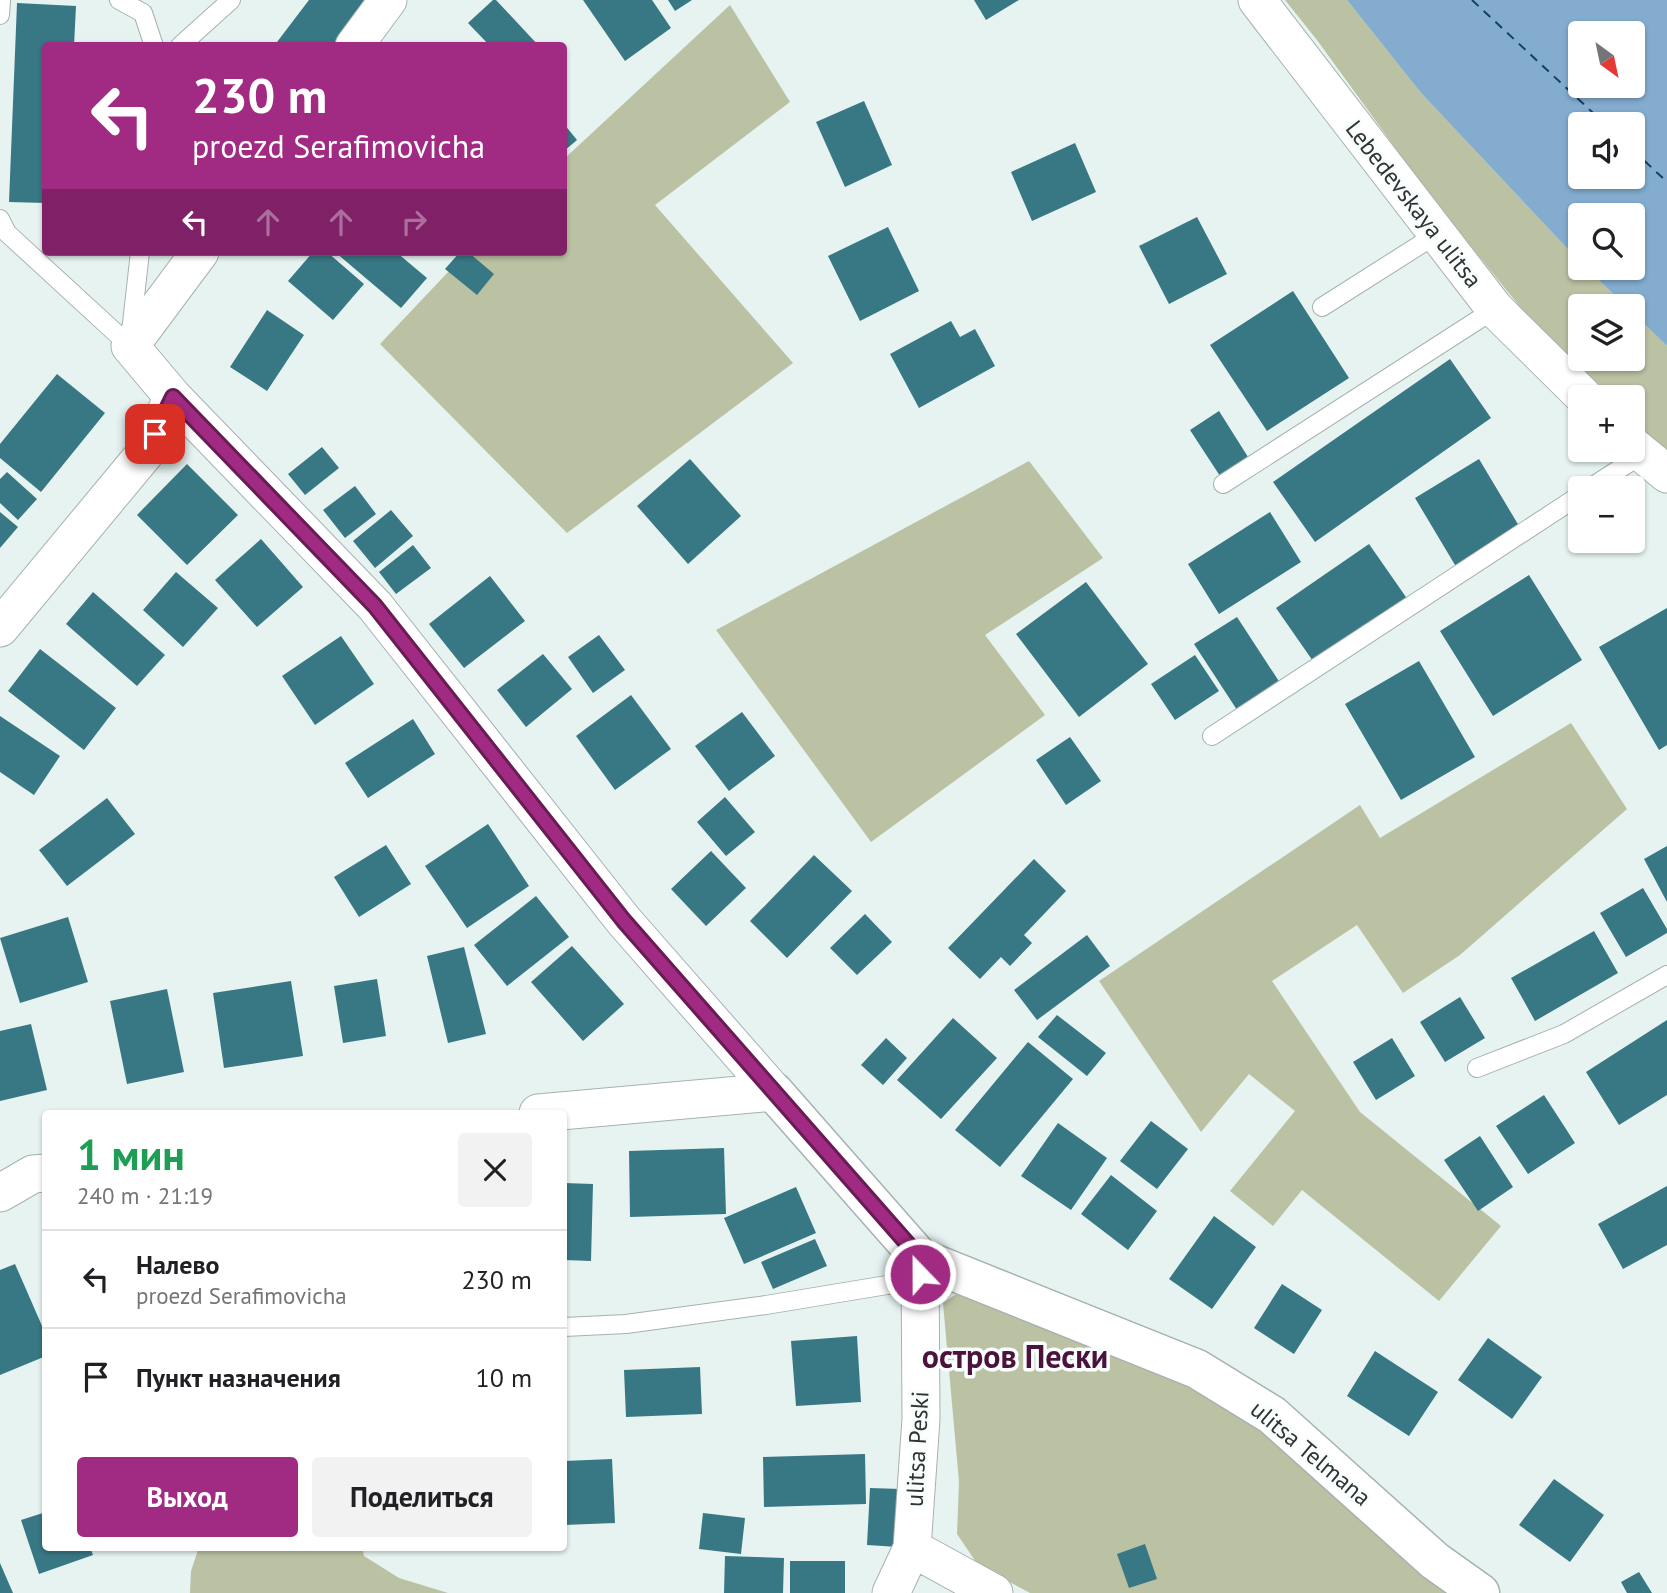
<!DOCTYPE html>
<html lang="ru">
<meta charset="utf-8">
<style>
:root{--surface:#fff;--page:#f2f2f2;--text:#202124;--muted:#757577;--line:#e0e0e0;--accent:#a12a82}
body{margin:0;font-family:"PT Sans",sans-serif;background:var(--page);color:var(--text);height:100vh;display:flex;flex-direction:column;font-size:26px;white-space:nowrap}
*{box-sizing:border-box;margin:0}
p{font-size:23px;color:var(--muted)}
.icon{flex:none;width:38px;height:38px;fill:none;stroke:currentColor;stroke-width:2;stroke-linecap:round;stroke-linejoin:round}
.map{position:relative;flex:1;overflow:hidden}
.panel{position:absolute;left:42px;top:1110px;width:525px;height:441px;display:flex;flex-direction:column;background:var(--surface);border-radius:7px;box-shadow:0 2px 5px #0004}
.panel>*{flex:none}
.top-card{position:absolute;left:42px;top:42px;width:525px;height:214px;border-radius:7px;box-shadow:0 2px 5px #0004;background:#a12a82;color:#fff;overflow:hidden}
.needle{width:46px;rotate:147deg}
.fabs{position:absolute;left:1568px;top:21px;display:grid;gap:14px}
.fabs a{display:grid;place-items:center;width:77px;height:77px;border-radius:7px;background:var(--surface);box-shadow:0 2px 5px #0004;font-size:35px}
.pin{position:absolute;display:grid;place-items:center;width:60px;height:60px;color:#fff;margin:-30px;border-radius:14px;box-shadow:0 4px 10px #0006}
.me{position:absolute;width:77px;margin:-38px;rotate:338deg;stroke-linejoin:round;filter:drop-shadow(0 0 5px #0008)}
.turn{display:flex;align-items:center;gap:24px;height:147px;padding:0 35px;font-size:32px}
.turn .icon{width:91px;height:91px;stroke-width:2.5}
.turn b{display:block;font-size:49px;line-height:60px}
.lanes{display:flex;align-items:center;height:66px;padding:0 35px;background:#0003;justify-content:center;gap:35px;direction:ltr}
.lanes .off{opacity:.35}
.round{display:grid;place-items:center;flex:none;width:74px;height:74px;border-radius:7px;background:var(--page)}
.headline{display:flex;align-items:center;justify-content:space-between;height:119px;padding:0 35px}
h1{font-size:42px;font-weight:700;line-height:52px;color:#1e9e55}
.primary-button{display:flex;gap:14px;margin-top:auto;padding:14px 35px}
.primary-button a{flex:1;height:80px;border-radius:7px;background:var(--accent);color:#fff;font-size:28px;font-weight:700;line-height:80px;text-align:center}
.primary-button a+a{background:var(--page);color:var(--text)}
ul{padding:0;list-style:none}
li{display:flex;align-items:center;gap:21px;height:98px;padding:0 35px;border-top:2px solid var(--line)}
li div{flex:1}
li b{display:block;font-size:26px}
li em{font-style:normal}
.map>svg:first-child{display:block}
.green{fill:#bbc1a3}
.water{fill:#83accf;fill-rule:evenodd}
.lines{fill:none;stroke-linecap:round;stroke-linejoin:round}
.ferry{stroke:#114163;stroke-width:2;stroke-dasharray:9 7;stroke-linecap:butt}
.building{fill:#387784}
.lane-casing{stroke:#a5b2af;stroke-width:20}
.street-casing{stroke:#a5b2af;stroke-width:39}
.secondary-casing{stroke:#a5b2af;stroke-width:41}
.lane{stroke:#fff;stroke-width:18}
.street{stroke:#fff;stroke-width:37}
.secondary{stroke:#fff;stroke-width:38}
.route-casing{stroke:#691b54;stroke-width:18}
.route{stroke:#a12a82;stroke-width:12}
.labels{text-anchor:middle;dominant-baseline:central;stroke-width:7;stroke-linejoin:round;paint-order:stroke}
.street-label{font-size:24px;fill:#2f3433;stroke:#f9fefd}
.district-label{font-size:32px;font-weight:bold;fill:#4b123c;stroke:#f9fefd}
</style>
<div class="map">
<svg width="1667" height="1593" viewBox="0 0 1667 1593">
<rect width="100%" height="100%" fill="#e6f3f0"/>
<path class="green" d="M 1285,0 L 1347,0 L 1421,93 L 1580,262 L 1580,268 L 1586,268 L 1626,306 L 1580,306 L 1580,359 L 1633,359 L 1633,313 L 1667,346 L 1667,453 L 1633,422 L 1633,397 L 1607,397 L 1542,334 L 1431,197 L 1317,40 Z
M 730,5 L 790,102 L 655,205 L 793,363 L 567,533 L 380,344 L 467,252 L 564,252 L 564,159 Z
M 1029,461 L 1103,558 L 985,635 L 1045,715 L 871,842 L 716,630 Z
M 1571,723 L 1627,809 L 1460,955 L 1403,993 L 1357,925 L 1272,981 L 1360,1112 L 1501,1226 L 1439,1301 L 1302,1190 L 1273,1226 L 1230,1191 L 1295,1111 L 1249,1074 L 1201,1132 L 1099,981 L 1360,805 L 1380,838 Z
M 958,1293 L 1193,1379 L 1270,1427 L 1457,1593 L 1030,1593 L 978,1565 L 957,1534 L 959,1482 L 943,1303 Z
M 199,1547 L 362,1547 L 364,1556 L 399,1578 L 448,1593 L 190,1593 L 191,1571 Z"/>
<path class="water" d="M 1347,0 L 1667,0 L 1667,346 L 1633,313 L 1633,306 L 1626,306 L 1586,268 L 1633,268 L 1633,215 L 1580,215 L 1580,262 L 1421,93 ZM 1580,33 L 1633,33 L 1633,86 L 1580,86 ZM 1580,124 L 1633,124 L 1633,177 L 1580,177 Z"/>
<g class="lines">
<path class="ferry" d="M 1472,0 L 1605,124
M 1633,150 L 1667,182"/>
</g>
<path class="building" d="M 309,0 L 375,0 L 339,46 L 274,46 Z
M 493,0 L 496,0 L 539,46 L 490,46 L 468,23 Z
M 583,0 L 652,0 L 671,28 L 625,61 Z
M 668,0 L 692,0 L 675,11 Z
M 974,0 L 1019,0 L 986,20 Z
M 17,3 L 76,6 L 74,46 L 46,46 L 46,203 L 9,202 Z
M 864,101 L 892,165 L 845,187 L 816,122 Z
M 564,124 L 577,140 L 564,151 Z
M 1075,143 L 1096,192 L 1032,221 L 1011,172 Z
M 1197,217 L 1227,274 L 1169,304 L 1139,246 Z
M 888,227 L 919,291 L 860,321 L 828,256 Z
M 313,252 L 327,252 L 364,284 L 333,320 L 288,281 Z
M 335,252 L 396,252 L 427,278 L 401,308 Z
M 460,252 L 468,252 L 494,274 L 477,295 L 445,269 Z
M 1293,291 L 1349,378 L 1267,431 L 1210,345 Z
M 267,310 L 304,335 L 267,391 L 230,367 Z
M 951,321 L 960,337 L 975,329 L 995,366 L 919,408 L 890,354 Z
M 1450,359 L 1491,418 L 1315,542 L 1273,482 Z
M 57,374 L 105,413 L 41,492 L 0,458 L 0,444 Z
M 1219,411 L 1248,457 L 1220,476 L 1190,430 Z
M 322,447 L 339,468 L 305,495 L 288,474 Z
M 690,459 L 741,516 L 688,564 L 637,506 Z
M 1479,459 L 1522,531 L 1458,570 L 1415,498 Z
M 187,464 L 238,515 L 187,565 L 137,515 Z
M 7,472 L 37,499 L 18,520 L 0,503 L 0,479 Z
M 355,486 L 376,514 L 345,538 L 323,510 Z
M 391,510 L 413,536 L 375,568 L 353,541 Z
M 0,512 L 18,527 L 0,548 Z
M 1270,512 L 1301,562 L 1219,614 L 1188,564 Z
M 261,539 L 303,587 L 257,627 L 215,580 Z
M 1369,544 L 1408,600 L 1315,664 L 1276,608 Z
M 413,545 L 431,568 L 396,594 L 379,572 Z
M 176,572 L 218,608 L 183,647 L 143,610 Z
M 1529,575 L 1582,660 L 1493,716 L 1440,631 Z
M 490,576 L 525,621 L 464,668 L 429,624 Z
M 1086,582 L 1148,664 L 1079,717 L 1016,634 Z
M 93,592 L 165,655 L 137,686 L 66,624 Z
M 1667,608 L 1667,745 L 1659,750 L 1599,647 Z
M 1237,617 L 1282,686 L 1239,713 L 1194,644 Z
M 599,635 L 625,670 L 593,693 L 568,657 Z
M 341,636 L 374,684 L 315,725 L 282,676 Z
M 40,649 L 116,708 L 84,750 L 8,691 Z
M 543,654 L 572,689 L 526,727 L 497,690 Z
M 1195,655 L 1219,691 L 1175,720 L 1151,684 Z
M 1419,661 L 1475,757 L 1401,800 L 1345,704 Z
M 631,695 L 671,749 L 615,790 L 576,736 Z
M 742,712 L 775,756 L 729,791 L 695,746 Z
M 0,716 L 60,756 L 34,795 L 0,772 Z
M 413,719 L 435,754 L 368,798 L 345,763 Z
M 1070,737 L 1101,781 L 1066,805 L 1036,760 Z
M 725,797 L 755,832 L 726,856 L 697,822 Z
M 107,798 L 135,834 L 67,886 L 39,850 Z
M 488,824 L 529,886 L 467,928 L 425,866 Z
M 386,845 L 411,884 L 359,917 L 334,877 Z
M 1667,846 L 1667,902 L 1644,859 Z
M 711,851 L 746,888 L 706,926 L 671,889 Z
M 814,855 L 852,891 L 787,958 L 750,921 Z
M 1034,859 L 1066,891 L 1024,935 L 1032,943 L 1010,966 L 1001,957 L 980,979 L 948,948 Z
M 1643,888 L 1667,929 L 1667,933 L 1626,957 L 1600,913 Z
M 536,896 L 569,937 L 507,986 L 474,945 Z
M 865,914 L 892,942 L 857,975 L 830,948 Z
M 68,917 L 88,982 L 20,1003 L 0,938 Z
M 1594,931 L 1618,973 L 1535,1021 L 1511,978 Z
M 1087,935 L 1110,966 L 1037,1020 L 1014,990 Z
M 572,946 L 624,1004 L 583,1041 L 531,982 Z
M 464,947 L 486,1034 L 448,1043 L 427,956 Z
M 377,979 L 386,1036 L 343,1043 L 334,986 Z
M 291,981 L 303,1056 L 224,1068 L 213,993 Z
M 167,989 L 184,1072 L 127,1084 L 110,1001 Z
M 1460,997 L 1485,1038 L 1445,1062 L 1420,1022 Z
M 1057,1015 L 1106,1053 L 1087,1076 L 1038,1037 Z
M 953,1018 L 997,1058 L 941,1119 L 897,1080 Z
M 1667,1020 L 1667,1095 L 1619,1125 L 1586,1072 Z
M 31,1024 L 47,1090 L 0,1101 L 0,1031 Z
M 886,1038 L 907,1058 L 883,1085 L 861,1065 Z
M 1392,1038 L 1415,1076 L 1376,1100 L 1353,1062 Z
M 1028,1042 L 1073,1079 L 1000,1167 L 955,1130 Z
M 1544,1095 L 1575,1143 L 1528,1174 L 1496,1126 Z
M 1151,1121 L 1188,1149 L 1157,1189 L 1120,1161 Z
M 1058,1123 L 1107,1158 L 1071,1210 L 1021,1176 Z
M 1480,1136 L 1513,1187 L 1478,1211 L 1444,1160 Z
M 724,1148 L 726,1214 L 630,1217 L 629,1151 Z
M 1111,1175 L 1157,1211 L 1128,1250 L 1081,1214 Z
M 564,1183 L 593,1184 L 591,1261 L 564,1260 Z
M 1667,1186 L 1667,1245 L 1623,1269 L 1598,1224 Z
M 796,1187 L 816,1233 L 744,1264 L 724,1218 Z
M 1214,1216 L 1256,1247 L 1212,1309 L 1169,1279 Z
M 815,1239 L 827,1266 L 773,1289 L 761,1262 Z
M 15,1264 L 46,1335 L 46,1356 L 0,1375 L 0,1270 Z
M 1282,1284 L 1322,1310 L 1294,1354 L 1254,1328 Z
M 857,1336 L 861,1402 L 796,1406 L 791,1341 Z
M 1488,1338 L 1542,1377 L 1512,1419 L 1458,1380 Z
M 1375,1351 L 1438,1392 L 1409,1436 L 1347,1396 Z
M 700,1367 L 702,1414 L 626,1417 L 624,1370 Z
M 865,1454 L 866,1504 L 764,1507 L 763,1457 Z
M 612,1459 L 615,1523 L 564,1525 L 564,1461 Z
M 1554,1479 L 1604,1515 L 1570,1562 L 1519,1525 Z
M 870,1488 L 901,1489 L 898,1547 L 867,1545 Z
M 46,1512 L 46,1547 L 90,1547 L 93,1555 L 39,1574 L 21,1520 Z
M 703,1513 L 745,1518 L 741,1554 L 699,1549 Z
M 1145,1544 L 1157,1579 L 1129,1588 L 1117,1554 Z
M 725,1556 L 784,1558 L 783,1593 L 724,1593 Z
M 790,1561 L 845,1561 L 845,1593 L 790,1593 Z
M 0,1563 L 13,1593 L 0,1593 Z
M 1639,1572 L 1652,1593 L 1627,1593 L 1621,1582 Z"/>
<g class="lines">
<g class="lane-casing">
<path id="lane" d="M 119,0 L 143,13 L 154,46
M 0,15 L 1,0
M 180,46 L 231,0
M 0,219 L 7,233 L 130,346
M 1322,307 L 1437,234
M 131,332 L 140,252
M 1223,484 L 1495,309
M 1590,488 L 1641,455
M 1212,736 L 1580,495
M 1477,1068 L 1564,1034 L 1667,975
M 564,1327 L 626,1324 L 766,1305 L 893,1284 L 920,1290"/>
</g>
<g class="street-casing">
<path id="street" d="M 1257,0 L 1495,309 L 1584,397
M 354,46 L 388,0
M 200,252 L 130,346 L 173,397 L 375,606 L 624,921 L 774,1092
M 1633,446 L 1667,474
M 0,628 L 146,452 L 173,397
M 538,1113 L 774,1092
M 0,1193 L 33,1174 L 46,1173
M 912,1548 L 994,1593
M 891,1593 L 912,1548 L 921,1419 L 920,1258"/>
</g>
<g class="secondary-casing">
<path id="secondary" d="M 774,1092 L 920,1258 L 1197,1369 L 1272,1415 L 1435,1561 L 1480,1593"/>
</g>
<use href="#lane" class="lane"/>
<use href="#street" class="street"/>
<use href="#secondary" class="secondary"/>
</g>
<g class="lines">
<g class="route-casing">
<path id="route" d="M 155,434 L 173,397 L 375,606 L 624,921 L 920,1258 L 920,1274"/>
</g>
<use href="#route" class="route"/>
</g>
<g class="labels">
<g class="street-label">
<text transform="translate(1414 204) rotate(52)">Lebedevskaya ulitsa</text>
<text transform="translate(917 1449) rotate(-87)">ulitsa Peski</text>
<text transform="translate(1311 1453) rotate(40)">ulitsa Telmana</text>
</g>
<g class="district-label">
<text x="1015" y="1356">остров Пески</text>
</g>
</g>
</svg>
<div class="fabs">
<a><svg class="needle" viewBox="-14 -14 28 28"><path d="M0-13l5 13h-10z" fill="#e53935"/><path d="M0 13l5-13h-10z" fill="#757577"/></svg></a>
<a><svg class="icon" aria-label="sound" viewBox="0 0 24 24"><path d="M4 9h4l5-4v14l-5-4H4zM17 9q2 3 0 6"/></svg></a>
<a><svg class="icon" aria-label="search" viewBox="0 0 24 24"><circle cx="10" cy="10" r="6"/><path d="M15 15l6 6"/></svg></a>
<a><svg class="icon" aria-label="layers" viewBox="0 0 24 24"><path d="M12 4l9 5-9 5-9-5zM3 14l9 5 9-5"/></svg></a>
<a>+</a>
<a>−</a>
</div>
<div class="pin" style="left:155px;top:434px;background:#d93025"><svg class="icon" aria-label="arrive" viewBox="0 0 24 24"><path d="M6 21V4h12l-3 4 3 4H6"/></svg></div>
<svg class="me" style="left:920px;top:1274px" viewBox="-20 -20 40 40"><circle r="17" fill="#a12a82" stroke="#fff" stroke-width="3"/><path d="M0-11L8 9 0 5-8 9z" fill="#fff"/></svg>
<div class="top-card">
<div class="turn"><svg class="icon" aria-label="left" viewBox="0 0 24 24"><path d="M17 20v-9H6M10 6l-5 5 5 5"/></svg><div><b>230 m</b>proezd Serafimovicha</div></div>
<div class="lanes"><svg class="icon" aria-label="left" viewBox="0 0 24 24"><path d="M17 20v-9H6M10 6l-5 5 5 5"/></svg><svg class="icon off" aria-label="ahead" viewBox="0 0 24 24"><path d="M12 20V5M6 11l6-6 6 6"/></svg><svg class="icon off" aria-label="ahead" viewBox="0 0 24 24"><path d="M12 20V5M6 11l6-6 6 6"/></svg><svg class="icon off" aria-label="right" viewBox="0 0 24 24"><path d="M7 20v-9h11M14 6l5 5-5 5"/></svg></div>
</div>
<section class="panel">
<div class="headline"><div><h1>1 мин</h1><p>240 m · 21:19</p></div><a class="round"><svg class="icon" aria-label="close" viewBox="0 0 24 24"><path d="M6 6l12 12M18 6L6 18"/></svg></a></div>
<ul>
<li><svg class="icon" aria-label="left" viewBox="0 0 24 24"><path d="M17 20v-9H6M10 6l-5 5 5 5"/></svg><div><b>Налево</b><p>proezd Serafimovicha</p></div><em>230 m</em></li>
<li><svg class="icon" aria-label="arrive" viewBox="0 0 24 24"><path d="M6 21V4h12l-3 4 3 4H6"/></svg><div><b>Пункт назначения</b></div><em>10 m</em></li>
</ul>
<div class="primary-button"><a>Выход</a><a>Поделиться</a></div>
</section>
</div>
